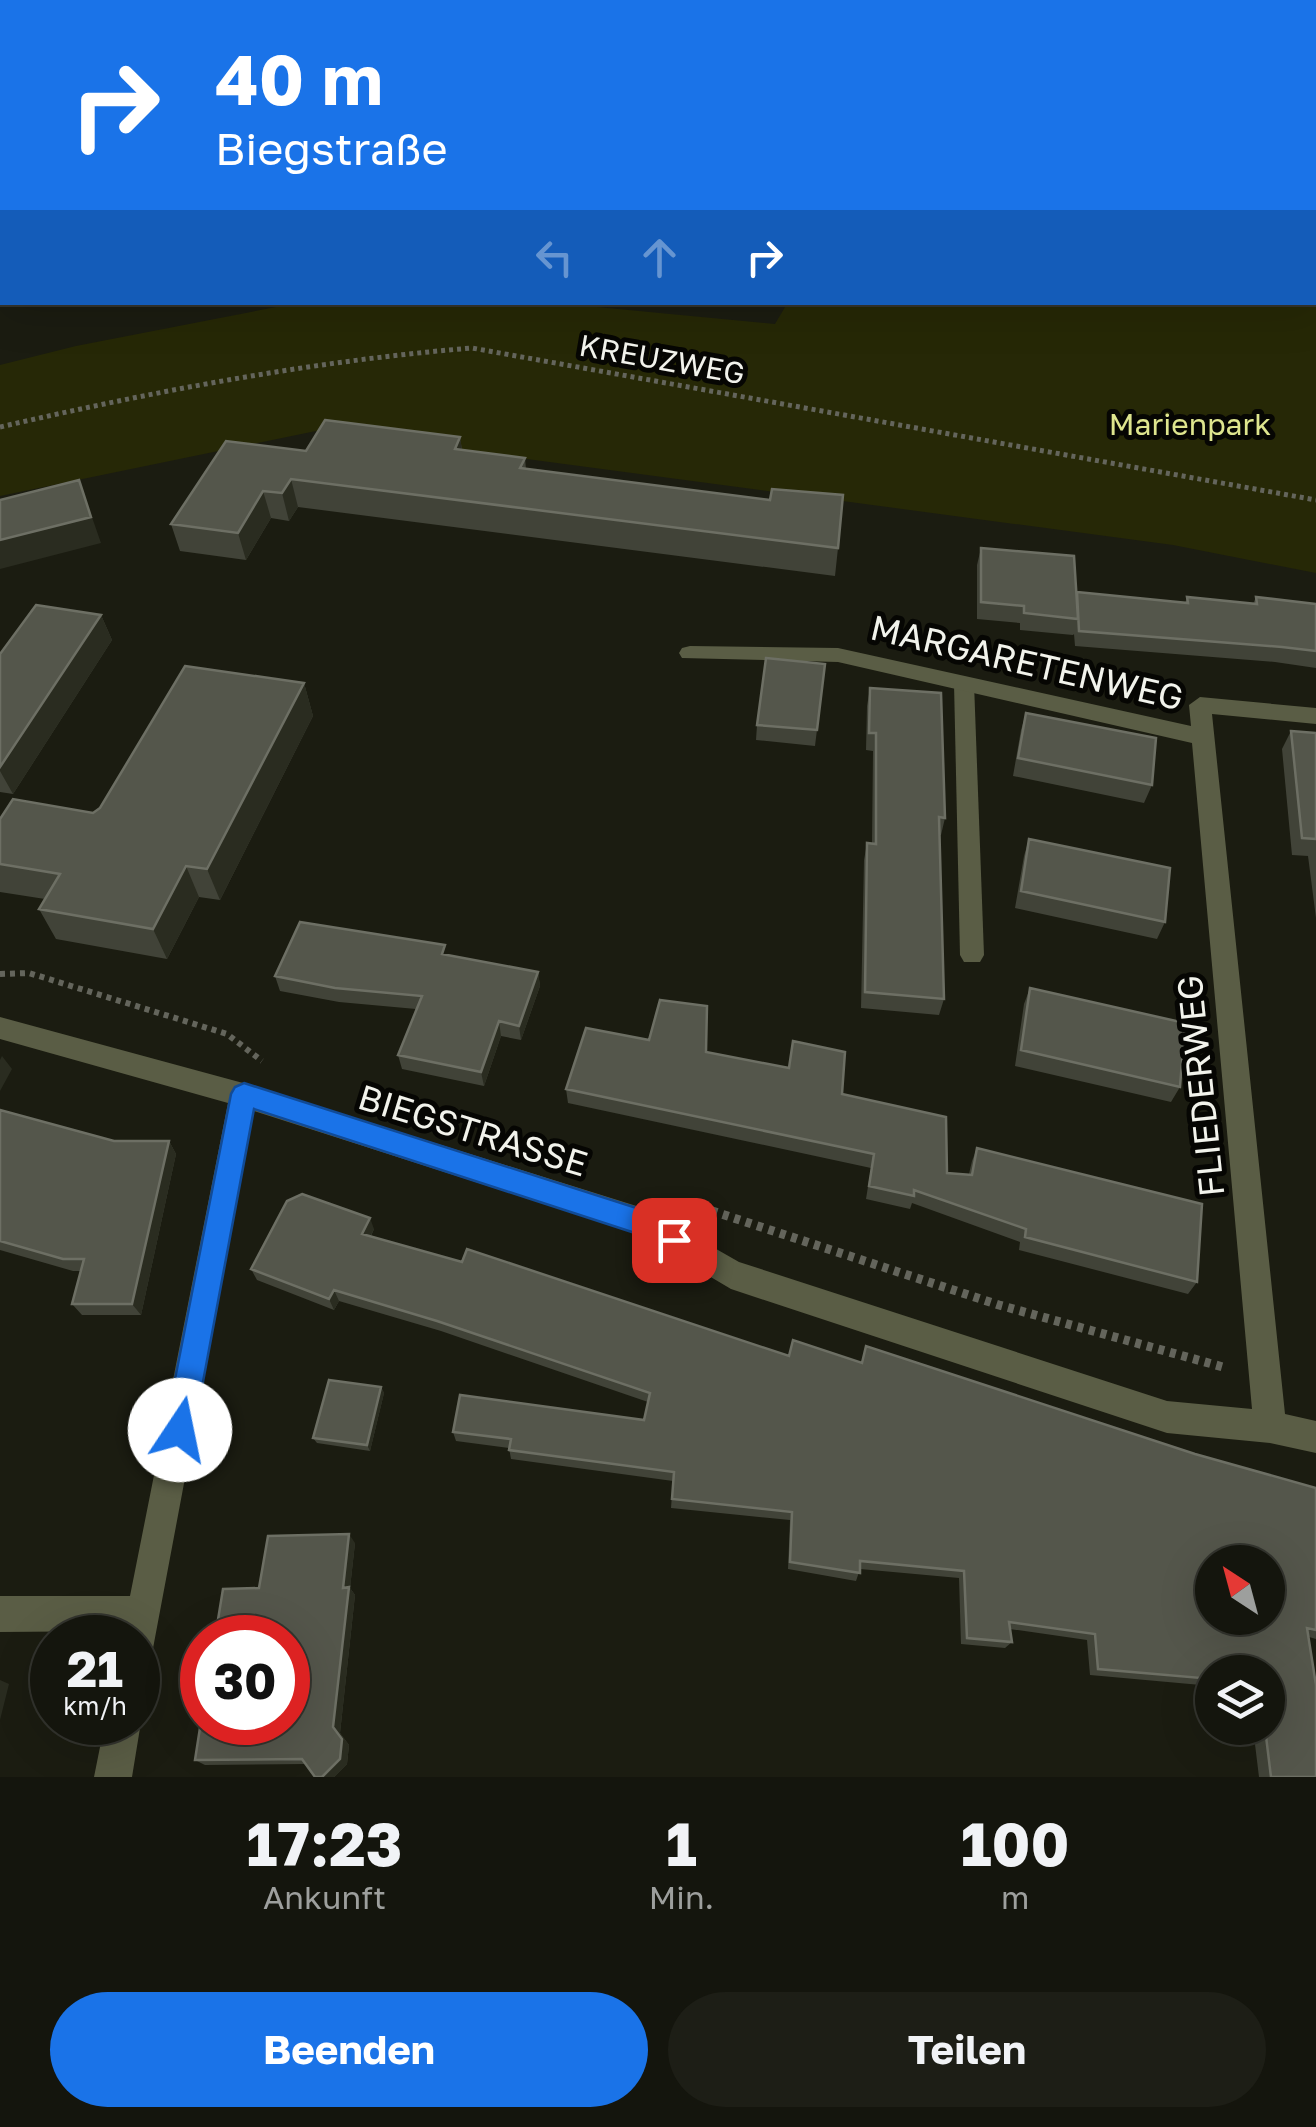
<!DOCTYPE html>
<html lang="de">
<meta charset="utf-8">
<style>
:root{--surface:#14150d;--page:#1d1e16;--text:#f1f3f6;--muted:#9d9f9d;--line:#33342e;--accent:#1a73e8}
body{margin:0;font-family:"Golos Text",sans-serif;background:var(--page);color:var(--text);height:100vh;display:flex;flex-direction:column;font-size:38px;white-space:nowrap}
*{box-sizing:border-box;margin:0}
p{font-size:32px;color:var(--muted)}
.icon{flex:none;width:55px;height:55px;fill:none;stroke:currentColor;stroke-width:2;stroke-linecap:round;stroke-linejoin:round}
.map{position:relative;height:1777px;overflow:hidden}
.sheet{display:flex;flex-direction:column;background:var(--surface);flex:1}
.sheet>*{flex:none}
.hud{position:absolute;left:0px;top:0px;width:1318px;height:305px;box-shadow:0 10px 40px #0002,0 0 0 2px var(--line);background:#1a73e8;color:#fff;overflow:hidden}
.needle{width:65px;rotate:324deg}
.tools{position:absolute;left:1195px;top:1545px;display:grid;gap:20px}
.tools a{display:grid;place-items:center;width:90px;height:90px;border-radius:50%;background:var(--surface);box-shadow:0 10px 40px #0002,0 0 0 2px var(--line);font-size:50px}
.speed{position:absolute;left:30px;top:1615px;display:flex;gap:20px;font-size:50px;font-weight:700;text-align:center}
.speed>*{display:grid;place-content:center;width:130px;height:130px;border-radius:50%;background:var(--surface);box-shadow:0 10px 40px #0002,0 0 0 2px var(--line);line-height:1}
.speed small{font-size:25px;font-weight:400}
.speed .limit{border:15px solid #d22;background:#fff;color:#111}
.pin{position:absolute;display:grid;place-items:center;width:85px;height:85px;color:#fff;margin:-42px;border-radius:20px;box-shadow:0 5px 15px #0006}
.me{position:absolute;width:110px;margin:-55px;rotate:11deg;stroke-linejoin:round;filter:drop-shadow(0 0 8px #0008)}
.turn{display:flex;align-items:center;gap:35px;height:210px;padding:0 50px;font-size:45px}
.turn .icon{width:130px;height:130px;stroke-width:2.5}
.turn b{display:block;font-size:70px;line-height:85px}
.lanes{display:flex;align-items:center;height:95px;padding:0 50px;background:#0003;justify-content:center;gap:50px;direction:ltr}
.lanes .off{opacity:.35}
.eta{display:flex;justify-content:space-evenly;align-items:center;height:170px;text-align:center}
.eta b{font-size:60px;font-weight:700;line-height:70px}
.cta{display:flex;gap:20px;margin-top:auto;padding:20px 50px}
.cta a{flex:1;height:115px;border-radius:60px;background:var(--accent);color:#fff;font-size:40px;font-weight:700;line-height:115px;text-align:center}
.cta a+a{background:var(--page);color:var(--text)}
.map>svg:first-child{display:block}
.green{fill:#262806}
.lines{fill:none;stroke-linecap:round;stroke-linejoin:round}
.path-far3{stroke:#64655c;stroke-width:4;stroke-dasharray:2.5 2.5;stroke-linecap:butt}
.path-far2{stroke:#64655c;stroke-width:5;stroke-dasharray:4 4;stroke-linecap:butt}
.path-far1{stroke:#64655c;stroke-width:6;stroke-dasharray:5 5;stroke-linecap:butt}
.path{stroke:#64655c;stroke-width:9;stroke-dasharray:6 6;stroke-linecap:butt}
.service{fill:#5a5d45;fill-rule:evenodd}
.minor{fill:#5a5d45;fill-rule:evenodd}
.wall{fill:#414338}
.shaded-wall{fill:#2a2c20}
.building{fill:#54564b;stroke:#6d6f64;stroke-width:2.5;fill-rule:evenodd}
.route{fill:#1a73e8;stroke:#114b97;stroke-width:2.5}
.labels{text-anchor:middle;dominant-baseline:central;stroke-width:10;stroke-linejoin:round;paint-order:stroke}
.far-street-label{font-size:30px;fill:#f2f3ec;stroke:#060603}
.far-park-label{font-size:30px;fill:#dee58e;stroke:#060603}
.street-label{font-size:35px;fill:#f2f3ec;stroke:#060603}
</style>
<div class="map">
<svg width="1316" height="1777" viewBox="0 0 1316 1777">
<rect width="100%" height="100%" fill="#1b1c11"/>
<path class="green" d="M 724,0 L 1316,0 L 1316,108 L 1315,2 Z
M 1316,259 L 1316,573 L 1173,545 L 316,431 L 0,496 L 0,365 L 76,346 L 297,303 L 545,302 L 775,324 L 788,302 L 1315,302 Z"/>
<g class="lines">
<path class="path-far3" d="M 1045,0 L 1060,2"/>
<path class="path-far2" d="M 0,427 C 156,391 312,361 472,348 L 1316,500"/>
<path class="path-far1" d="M 0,974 L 29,973 L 227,1034 L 262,1061"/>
<path class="path" d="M 700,1207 L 999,1305 L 1223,1367"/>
<path class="service" d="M 964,676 L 974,683 L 984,955 L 980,962 L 964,962 L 960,955 L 954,683 Z"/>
<path class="minor" d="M 1315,123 L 1316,123 L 1316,131 L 1315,131 Z
M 690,646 L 838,648 L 1191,726 L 1189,705 L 1200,697 L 1316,708 L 1316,724 L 1212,714 L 1285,1414 L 1316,1421 L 1316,1453 L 1270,1443 L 1167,1433 L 731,1289 L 638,1234 L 254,1111 L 151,1659 L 138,1664 L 138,1638 L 122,1638 L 123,1631 L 0,1632 L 0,1596 L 130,1596 L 228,1103 L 0,1039 L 0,1017 L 243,1083 L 646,1209 L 739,1262 L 1167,1401 L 1252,1409 L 1192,743 L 838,662 L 682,658 L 679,653 L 682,648 Z
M 138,1713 L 141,1722 L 132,1777 L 94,1777 L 105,1722 L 138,1722 Z"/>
</g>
<path class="wall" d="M 460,437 L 462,450 L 525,458 L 526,469 L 838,548 L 835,576 L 298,507 L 289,521 L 271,518 L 246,560 L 180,551 L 171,524 L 306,451 Z
M 981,548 L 1077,594 L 1185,603 L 1187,597 L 1253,604 L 1256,597 L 1316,604 L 1316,668 L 1275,662 L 1075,646 L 1074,634 L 1073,635 L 1020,630 L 1020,623 L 977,619 L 977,565 Z
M 101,615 L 112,640 L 13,794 L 0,792 L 0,654 Z
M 825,664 L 815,746 L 756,740 L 757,725 Z
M 304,683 L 313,716 L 220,900 L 199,897 L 167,959 L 56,939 L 39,909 L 45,899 L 0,892 L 0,819 L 93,813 Z
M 870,688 L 945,818 L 941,835 L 940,835 L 944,999 L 939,1015 L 861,1008 L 864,860 L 867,843 L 872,843 L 873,751 L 866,750 L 867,706 Z
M 1026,713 L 1152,785 L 1144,803 L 1013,776 L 1021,730 Z
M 1291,731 L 1316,733 L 1316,918 L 1308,856 L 1292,855 L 1282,749 Z
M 1029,839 L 1165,922 L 1157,939 L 1015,908 L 1024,856 Z
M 447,955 L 538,972 L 540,986 L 521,1040 L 501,1036 L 484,1086 L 402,1069 L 398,1055 L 416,1009 L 339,1002 L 280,991 L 275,976 Z
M 1030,988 L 1180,1087 L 1171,1102 L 1015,1066 L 1024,1004 Z
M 706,1052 L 842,1094 L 947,1173 L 969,1174 L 972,1161 L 977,1148 L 1197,1282 L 1188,1294 L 1019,1250 L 1020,1242 L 912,1203 L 910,1209 L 866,1199 L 871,1168 L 568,1103 L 566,1089 Z
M 0,1110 L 114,1141 L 169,1141 L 176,1154 L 141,1315 L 82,1315 L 72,1304 L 81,1271 L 73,1271 L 0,1250 Z
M 374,1229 L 371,1236 L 789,1356 L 861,1363 L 866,1346 L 1195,1454 L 1316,1488 L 1316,1639 L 1309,1637 L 1316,1777 L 1259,1777 L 1253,1728 L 1268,1728 L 1268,1672 L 1212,1672 L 1212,1686 L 1090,1675 L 1087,1640 L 1010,1629 L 1012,1642 L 1005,1648 L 961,1644 L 959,1578 L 860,1569 L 856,1581 L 788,1569 L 790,1520 L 671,1508 L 673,1481 L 511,1459 L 509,1448 L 456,1441 L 453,1432 L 644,1420 L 648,1402 L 441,1331 L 339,1301 L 334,1310 L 257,1280 L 251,1269 Z
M 381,1387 L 384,1393 L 370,1451 L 317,1443 L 313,1438 Z
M 355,1543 L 350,1588 L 355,1595 L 340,1733 L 349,1745 L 347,1764 L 334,1777 L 315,1777 L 305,1764 L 205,1765 L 195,1760 L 259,1588 Z"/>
<path class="shaded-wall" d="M 227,0 L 251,0 L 248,2 L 223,2 Z
M 2,81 L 2,99 L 0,101 L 0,83 Z
M 2,211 L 2,241 L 0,247 L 0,217 Z
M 460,437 L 464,464 L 455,449 Z
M 291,479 L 298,507 L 289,521 L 282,493 Z
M 79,480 L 101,543 L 0,569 L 0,540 Z
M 263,491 L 271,518 L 246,560 L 238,533 Z
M 101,615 L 112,640 L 13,794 L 0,771 L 0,767 Z
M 304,683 L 313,716 L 220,900 L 207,869 Z
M 186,866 L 199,897 L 167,959 L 153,929 Z
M 538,972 L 540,986 L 521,1040 L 519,1026 Z
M 499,1021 L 501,1036 L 484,1086 L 481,1072 Z
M 2,1056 L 12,1069 L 0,1091 L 0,1060 Z
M 169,1141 L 176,1154 L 141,1315 L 132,1304 Z
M 370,1218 L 374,1229 L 366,1245 L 362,1234 Z
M 334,1290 L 339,1301 L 334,1310 L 329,1299 Z
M 381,1387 L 384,1393 L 370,1451 L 367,1445 Z
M 349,1534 L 355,1543 L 350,1588 L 355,1595 L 340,1733 L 349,1745 L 347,1764 L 334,1777 L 322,1777 L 333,1727 L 343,1588 Z
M 0,1680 L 9,1684 L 0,1720 Z"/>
<path class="building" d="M 0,0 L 227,0 L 223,2 L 2,2 L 2,81 L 0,83 Z
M 0,105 L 2,105 L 2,211 L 0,217 Z
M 325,420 L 460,437 L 455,449 L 525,458 L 520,468 L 770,500 L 772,489 L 843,495 L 838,548 L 291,479 L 282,493 L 263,491 L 238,533 L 171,524 L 226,441 L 306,451 Z
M 79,480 L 91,517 L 0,540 L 0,500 Z
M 981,548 L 1074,556 L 1078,619 L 1024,613 L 1024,606 L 981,602 Z
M 1077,592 L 1188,603 L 1187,597 L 1257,604 L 1256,597 L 1316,604 L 1316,651 L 1282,647 L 1079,631 Z
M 36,605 L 101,615 L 0,767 L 0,654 Z
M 766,658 L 825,664 L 817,730 L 757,725 Z
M 185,666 L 304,683 L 207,869 L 186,866 L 153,929 L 39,909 L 60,874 L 0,864 L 0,819 L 13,799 L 93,813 L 100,808 Z
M 870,688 L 941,693 L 945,818 L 939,817 L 944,999 L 865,992 L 867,843 L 876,844 L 876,733 L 869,733 Z
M 1026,713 L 1156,738 L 1152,785 L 1018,758 Z
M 1291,731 L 1316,733 L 1316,839 L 1302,838 Z
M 1029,839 L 1170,868 L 1165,922 L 1021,891 Z
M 300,922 L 445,945 L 442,954 L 538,972 L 519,1026 L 499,1021 L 481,1072 L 398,1055 L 422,996 L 335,988 L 275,976 Z
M 1030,988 L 1185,1023 L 1180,1087 L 1021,1050 Z
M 660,1000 L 707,1006 L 706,1052 L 789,1068 L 793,1041 L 845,1052 L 842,1094 L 946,1117 L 947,1173 L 972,1175 L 977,1148 L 1202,1204 L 1197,1282 L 1025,1237 L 1026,1229 L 914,1190 L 914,1196 L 869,1186 L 874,1154 L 566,1089 L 586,1028 L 649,1040 Z
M 0,1110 L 114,1141 L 169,1141 L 132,1304 L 72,1304 L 84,1259 L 63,1259 L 0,1241 Z
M 302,1194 L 370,1218 L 362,1234 L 462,1262 L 467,1249 L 789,1356 L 793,1340 L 862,1363 L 866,1346 L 1195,1454 L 1316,1488 L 1316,1630 L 1307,1628 L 1316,1685 L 1316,1777 L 1271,1777 L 1265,1728 L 1268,1728 L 1268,1672 L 1212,1672 L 1212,1679 L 1098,1669 L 1095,1634 L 1009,1622 L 1012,1642 L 967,1638 L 964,1571 L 860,1561 L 860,1573 L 790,1562 L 792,1512 L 672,1499 L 674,1472 L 509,1450 L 511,1439 L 453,1432 L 460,1395 L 644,1420 L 650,1393 L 437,1321 L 334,1290 L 329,1299 L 251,1269 L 287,1201 ZM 1212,1562 L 1268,1562 L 1268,1618 L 1212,1618 Z
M 329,1380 L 381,1387 L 367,1445 L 313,1438 Z
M 349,1534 L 343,1588 L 349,1587 L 333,1727 L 342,1739 L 340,1759 L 322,1777 L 315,1777 L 302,1759 L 195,1760 L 202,1715 L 202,1722 L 288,1722 L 288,1638 L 215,1638 L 223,1589 L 259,1588 L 268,1536 Z"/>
<path class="route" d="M 244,1083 L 646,1211 L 684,1231 L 688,1240 L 684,1249 L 674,1253 L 638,1234 L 254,1109 L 194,1430 L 190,1441 L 180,1445 L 169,1441 L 165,1430 L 231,1094 L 235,1087 Z"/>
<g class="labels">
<g class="far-street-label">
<text transform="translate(662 359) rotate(10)">KREUZWEG</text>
</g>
<g class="far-park-label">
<text x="1190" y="424">Marienpark</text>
</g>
<g class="street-label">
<text transform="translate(1027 662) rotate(13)">MARGARETENWEG</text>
<text transform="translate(1200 1086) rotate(-96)">FLIEDERWEG</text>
<text transform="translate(473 1130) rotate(17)">BIEGSTRASSE</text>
</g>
</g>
</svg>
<div class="tools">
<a><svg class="needle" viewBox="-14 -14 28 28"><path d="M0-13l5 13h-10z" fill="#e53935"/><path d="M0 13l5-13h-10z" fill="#9d9f9d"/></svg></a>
<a><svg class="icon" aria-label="layers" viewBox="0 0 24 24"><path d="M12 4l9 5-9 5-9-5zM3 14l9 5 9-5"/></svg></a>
</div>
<div class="speed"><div>21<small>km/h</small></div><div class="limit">30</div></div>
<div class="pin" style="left:674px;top:1240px;background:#d93025"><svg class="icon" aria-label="arrive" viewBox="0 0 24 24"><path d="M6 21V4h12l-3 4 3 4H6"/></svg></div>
<svg class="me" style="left:180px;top:1430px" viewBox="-20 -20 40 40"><circle r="19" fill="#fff"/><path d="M0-13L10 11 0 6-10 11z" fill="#1a73e8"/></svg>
<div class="hud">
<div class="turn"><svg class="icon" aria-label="right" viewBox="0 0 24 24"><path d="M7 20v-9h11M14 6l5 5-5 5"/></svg><div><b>40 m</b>Biegstraße</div></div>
<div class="lanes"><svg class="icon off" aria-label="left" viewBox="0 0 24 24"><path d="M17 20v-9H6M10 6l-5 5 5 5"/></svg><svg class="icon off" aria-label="ahead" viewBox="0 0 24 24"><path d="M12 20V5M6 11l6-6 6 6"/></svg><svg class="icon" aria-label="right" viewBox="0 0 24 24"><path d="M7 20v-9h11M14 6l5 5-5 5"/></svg></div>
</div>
</div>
<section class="sheet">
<div class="eta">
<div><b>17:23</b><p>Ankunft</p></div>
<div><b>1</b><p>Min.</p></div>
<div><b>100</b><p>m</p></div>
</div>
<div class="cta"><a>Beenden</a><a>Teilen</a></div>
</section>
